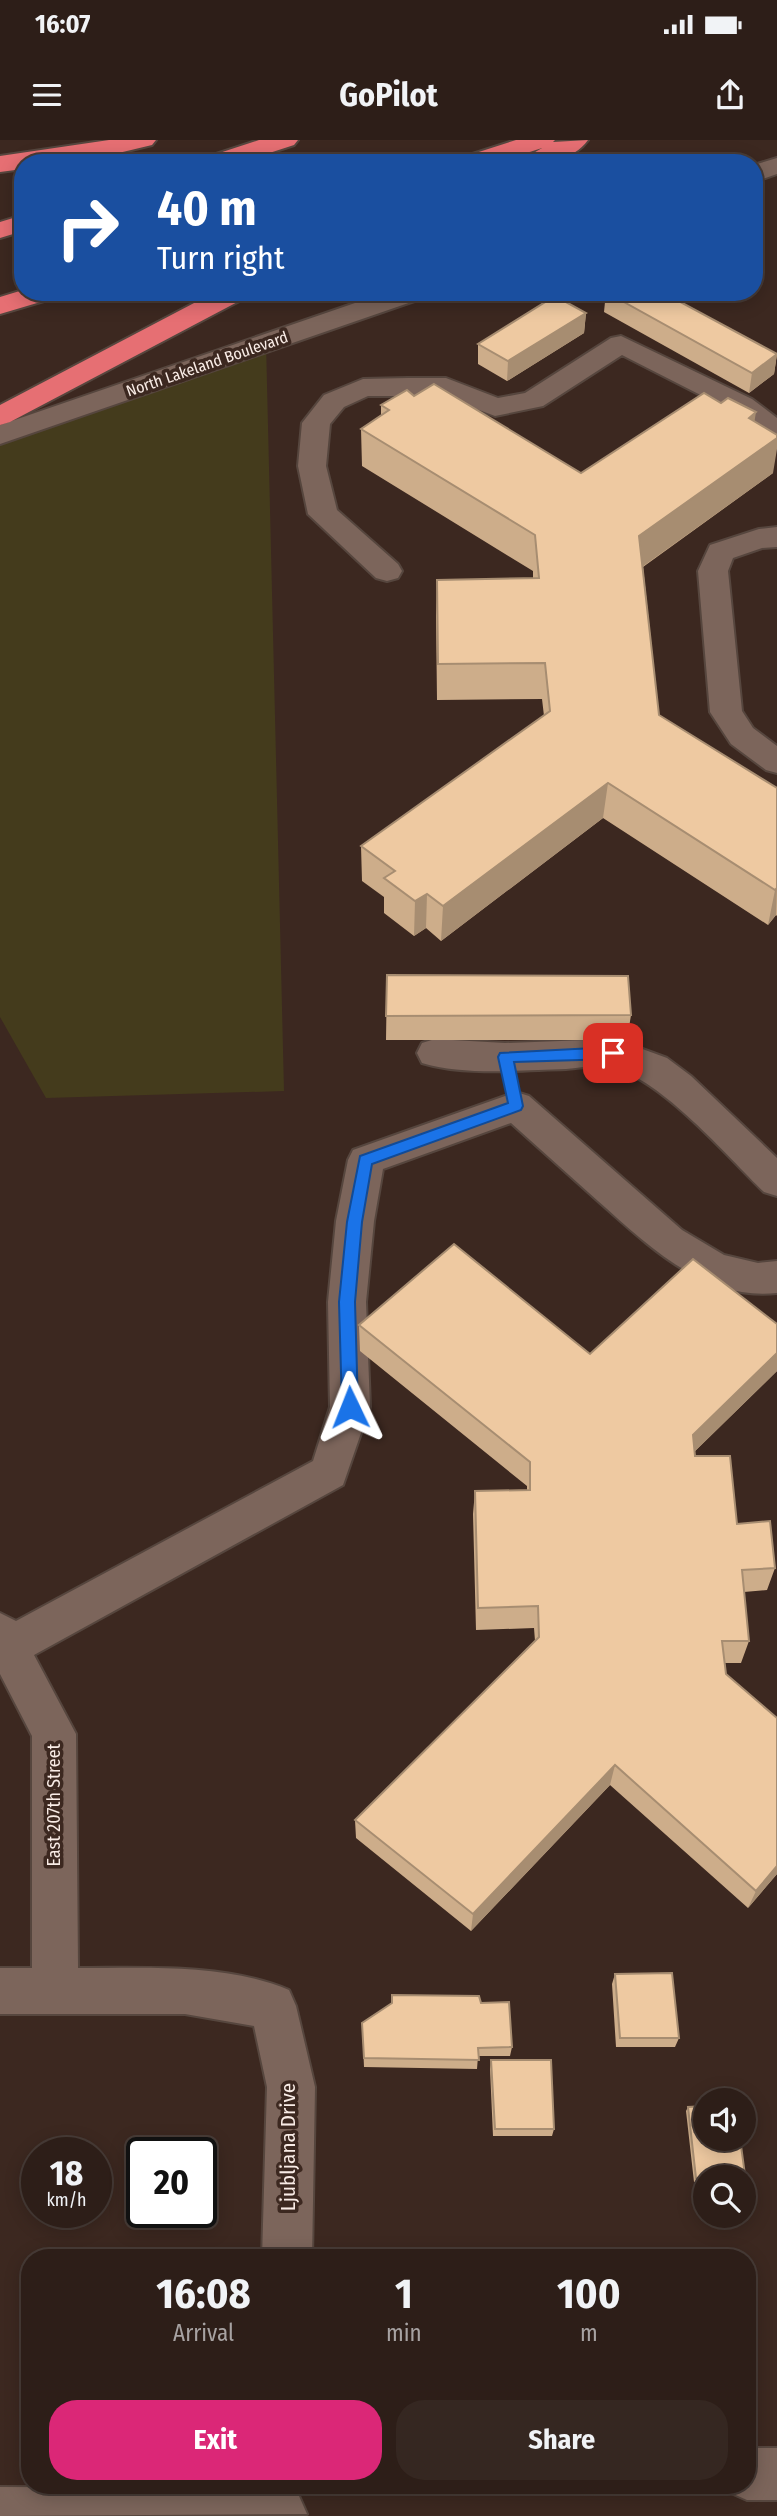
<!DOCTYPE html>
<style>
:root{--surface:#2d1e18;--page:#352721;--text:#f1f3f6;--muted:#a7a2a2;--line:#483c37;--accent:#db2777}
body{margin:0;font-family:"Fira Sans Condensed",sans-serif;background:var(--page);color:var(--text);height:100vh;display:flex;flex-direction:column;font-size:26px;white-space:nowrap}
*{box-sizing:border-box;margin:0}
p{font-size:23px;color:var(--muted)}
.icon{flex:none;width:38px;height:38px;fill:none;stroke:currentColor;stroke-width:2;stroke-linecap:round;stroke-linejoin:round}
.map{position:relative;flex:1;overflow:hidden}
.panel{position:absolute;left:21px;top:2109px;width:735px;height:245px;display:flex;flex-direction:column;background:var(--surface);border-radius:28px;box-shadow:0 4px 18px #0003,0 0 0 2px var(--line)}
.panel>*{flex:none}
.guide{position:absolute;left:14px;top:14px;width:749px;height:147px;border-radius:28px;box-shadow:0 4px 18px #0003,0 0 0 2px var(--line);background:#1a4fa0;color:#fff;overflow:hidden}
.tools{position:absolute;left:693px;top:1948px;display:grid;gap:14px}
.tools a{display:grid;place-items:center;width:63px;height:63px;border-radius:50%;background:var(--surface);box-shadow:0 4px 18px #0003,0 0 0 2px var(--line);font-size:35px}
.speed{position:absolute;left:21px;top:1997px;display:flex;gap:14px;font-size:35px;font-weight:700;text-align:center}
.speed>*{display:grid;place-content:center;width:91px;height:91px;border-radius:50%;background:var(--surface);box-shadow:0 4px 18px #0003,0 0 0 2px var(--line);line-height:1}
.speed small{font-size:18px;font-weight:400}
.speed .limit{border:4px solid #111;border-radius:10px;background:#fff;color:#111}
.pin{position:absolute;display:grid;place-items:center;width:60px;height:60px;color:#fff;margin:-30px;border-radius:14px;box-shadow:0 4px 10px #0006}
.me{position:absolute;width:77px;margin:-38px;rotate:358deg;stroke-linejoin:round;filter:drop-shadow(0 0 5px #0008)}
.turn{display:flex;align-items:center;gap:24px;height:147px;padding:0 28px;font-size:32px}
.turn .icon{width:91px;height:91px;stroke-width:2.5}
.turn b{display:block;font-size:49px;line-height:60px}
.eta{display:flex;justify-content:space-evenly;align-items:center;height:119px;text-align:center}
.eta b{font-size:42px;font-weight:700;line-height:49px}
.button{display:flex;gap:14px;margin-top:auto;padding:14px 28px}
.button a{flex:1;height:80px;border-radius:28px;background:var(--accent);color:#fff;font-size:28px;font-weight:700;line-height:80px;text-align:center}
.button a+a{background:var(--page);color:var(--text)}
.status{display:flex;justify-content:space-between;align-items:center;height:49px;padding:0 35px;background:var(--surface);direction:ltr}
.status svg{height:19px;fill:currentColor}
header{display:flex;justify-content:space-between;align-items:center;height:91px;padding:0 28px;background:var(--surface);font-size:32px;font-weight:700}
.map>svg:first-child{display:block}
.green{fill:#443b1c}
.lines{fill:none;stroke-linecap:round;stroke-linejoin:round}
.minor-casing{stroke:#56463e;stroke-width:4}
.highway-casing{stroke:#56463e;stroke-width:4}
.minor{fill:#7c655b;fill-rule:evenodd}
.highway{fill:#e66f73;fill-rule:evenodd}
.wall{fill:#cdad8a}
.shaded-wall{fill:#a78d71}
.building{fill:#eec9a1;stroke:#a78d71;stroke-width:2}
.route{fill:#1a73e8;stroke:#114b97;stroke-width:2}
.labels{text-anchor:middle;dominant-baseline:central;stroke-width:7;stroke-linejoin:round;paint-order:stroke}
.far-street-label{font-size:16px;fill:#f9ece6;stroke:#3c2820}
.street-label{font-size:18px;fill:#f9ece6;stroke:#3c2820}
.near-street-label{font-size:21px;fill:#f9ece6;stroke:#3c2820}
</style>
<div class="status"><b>16:07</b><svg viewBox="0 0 49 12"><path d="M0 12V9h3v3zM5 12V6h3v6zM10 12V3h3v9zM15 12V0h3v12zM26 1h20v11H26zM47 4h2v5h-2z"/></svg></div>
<header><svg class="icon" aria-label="menu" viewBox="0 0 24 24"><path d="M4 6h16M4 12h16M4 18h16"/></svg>GoPilot<svg class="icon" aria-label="share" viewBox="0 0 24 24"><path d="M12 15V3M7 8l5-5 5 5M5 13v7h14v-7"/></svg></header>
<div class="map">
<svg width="777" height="2376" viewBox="0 0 777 2376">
<rect width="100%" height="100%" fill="#3c2820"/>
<path class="green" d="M 266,203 L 284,951 L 46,958 L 0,877 L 0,295 Z"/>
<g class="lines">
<g class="minor-casing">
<path id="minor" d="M 777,18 L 777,34 L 754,42 L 754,25 Z
M 387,152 L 427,152 L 423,158 L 0,304 L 0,285 Z
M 621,196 L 752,259 L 777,278 L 777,301 L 767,298 L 732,271 L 622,215 L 543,266 L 495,276 L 442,256 L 368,256 L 344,267 L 330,284 L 326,326 L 337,370 L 398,424 L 402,431 L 398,438 L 387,441 L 376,438 L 308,374 L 298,326 L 302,283 L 324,255 L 363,239 L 408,238 L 446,238 L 498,258 L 525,253 L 611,198 Z
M 777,387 L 777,407 L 762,408 L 733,418 L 728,431 L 742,571 L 753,588 L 777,606 L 777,633 L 766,630 L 731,604 L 710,572 L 698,431 L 710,405 L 759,389 Z
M 435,899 L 505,903 L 613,899 L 626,903 L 667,918 L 691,936 L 777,1018 L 777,1056 L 764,1052 C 727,1016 661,939 613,928 C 599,924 580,928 566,929 C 522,930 464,936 422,923 L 417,913 L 422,903 Z
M 516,952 L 529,956 L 682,1090 L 724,1115 L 758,1123 L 777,1121 L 777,1153 C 704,1161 649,1106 598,1061 C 569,1035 540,1009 511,983 L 383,1029 L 374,1081 L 366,1162 L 370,1267 L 343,1345 L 34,1515 L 76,1594 L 78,1828 C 146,1828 225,1823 289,1850 L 296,1866 L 315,1947 L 312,2118 L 262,2118 L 267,1947 L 254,1886 L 185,1874 L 0,1874 L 0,1828 L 32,1828 L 32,1596 L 0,1534 L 0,1473 L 16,1481 L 313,1321 L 330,1267 L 328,1162 L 336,1081 L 348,1020 L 353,1010 Z
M 747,2308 L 777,2308 L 777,2360 L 747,2360 L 729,2352 L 726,2345 L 747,2345 Z
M 0,2347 L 281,2348 L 299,2356 L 307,2374 L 0,2376 Z"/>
</g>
<g class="highway-casing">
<path id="highway" d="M 109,0 L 156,0 L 152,5 L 85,21 L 23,23 L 23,29 L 0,32 L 0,16 Z
M 259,0 L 298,0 L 294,5 L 239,23 L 201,23 L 204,18 Z
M 516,0 L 555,0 L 553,2 L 588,0 C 573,21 545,23 522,23 L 525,18 L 542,8 L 496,23 L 457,23 L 460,18 Z
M 23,75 L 23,91 L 0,98 L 0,82 Z
M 23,150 L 23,152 L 58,152 L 54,158 L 0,174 L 0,157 Z
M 215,152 L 249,152 L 245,158 L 10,282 L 0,285 L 0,265 Z"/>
</g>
<use href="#minor" class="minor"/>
<use href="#highway" class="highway"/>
</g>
<path class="wall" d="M 606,152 L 777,214 L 774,234 L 749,253 L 604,172 Z
M 586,173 L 584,193 L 507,241 L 478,224 L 478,204 Z
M 414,256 L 581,333 L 721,263 L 755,282 L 773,333 L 643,427 L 659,575 L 777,648 L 777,776 L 776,775 L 768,785 L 603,678 L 441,801 L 426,788 L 414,796 L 384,773 L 384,757 L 362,741 L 361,706 L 544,576 L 542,559 L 437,560 L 436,476 L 437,440 L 533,438 L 533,431 L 362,326 L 361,289 L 381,275 L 381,265 Z
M 387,835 L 631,875 L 627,900 L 386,900 Z
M 359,1185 L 590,1214 L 777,1231 L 694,1312 L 695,1316 L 737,1384 L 775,1428 L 767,1450 L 744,1452 L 749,1501 L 741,1523 L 725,1523 L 726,1534 L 777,1578 L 777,1734 L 748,1768 L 610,1645 L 471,1791 L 356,1698 L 355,1680 L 535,1501 L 534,1488 L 476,1490 L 473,1374 L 475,1351 L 527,1350 L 527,1346 L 360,1211 Z
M 615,1834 L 679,1898 L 675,1907 L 616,1907 L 612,1844 Z
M 481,1863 L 512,1907 L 510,1916 L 478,1916 L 477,1929 L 364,1927 L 362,1883 Z
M 491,1920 L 554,1989 L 552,1996 L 493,1996 L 490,1929 Z
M 688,1967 L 745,2035 L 743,2037 L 705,2037 L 705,2041 L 694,2042 L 686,1971 Z"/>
<path class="shaded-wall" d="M 586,173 L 584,193 L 507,241 L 508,221 Z
M 777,214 L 774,234 L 749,253 L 752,233 Z
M 756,272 L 750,309 L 749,278 Z
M 777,298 L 777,309 L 773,333 L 635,432 L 639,396 Z
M 608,643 L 603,678 L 441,801 L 443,766 Z
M 777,748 L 776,775 L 768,785 L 775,750 Z
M 427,754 L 426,788 L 414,796 L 415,761 Z
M 777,1213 L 777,1231 L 687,1319 L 693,1295 Z
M 615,1625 L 610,1645 L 471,1791 L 473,1774 Z
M 777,1726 L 777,1734 L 748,1768 L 756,1751 Z"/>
<path class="building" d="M 606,152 L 662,152 L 777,214 L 752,233 Z
M 555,156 L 586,173 L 508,221 L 478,204 Z
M 434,244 L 581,333 L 704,253 L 721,263 L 728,258 L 756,272 L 749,278 L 777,295 L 777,298 L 639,396 L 659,575 L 777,648 L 777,748 L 775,750 L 608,643 L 443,766 L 427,754 L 415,761 L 384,738 L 395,731 L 361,706 L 550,571 L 545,523 L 438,524 L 437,440 L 539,438 L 535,395 L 361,289 L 389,270 L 381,265 L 407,250 L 414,256 Z
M 387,835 L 628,836 L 631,875 L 386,876 Z
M 454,1104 L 590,1214 L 693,1119 L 777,1184 L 777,1213 L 693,1295 L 695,1316 L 730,1316 L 737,1384 L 770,1381 L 775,1428 L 742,1430 L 749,1501 L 722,1501 L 726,1534 L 777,1578 L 777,1726 L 756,1751 L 615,1625 L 473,1774 L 355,1680 L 539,1497 L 538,1466 L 478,1468 L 475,1351 L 530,1350 L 530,1322 L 359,1185 Z
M 672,1833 L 679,1898 L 620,1898 L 615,1834 Z
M 392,1855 L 479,1856 L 481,1863 L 509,1862 L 512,1907 L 478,1908 L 479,1920 L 364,1918 L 362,1883 L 392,1863 Z
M 491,1920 L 551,1920 L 554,1989 L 495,1989 Z
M 705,1966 L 705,1998 L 740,1998 L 745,2035 L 696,2038 L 688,1967 Z"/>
<path class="route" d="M 613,907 L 621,913 L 613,919 L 514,922 L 523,966 L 521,970 L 372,1024 L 362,1082 L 355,1162 L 358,1267 L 356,1272 L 344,1272 L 342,1267 L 339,1162 L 347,1082 L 360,1016 L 508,963 L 498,917 L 500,913 Z"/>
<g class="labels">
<g class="far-street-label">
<text transform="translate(207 224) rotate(-19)">North Lakeland Boulevard</text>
</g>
<g class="street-label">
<text transform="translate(54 1665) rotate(-90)">East 207th Street</text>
</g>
<g class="near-street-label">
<text transform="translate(288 2007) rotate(-90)">Ljubljana Drive</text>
</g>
</g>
</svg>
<div class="tools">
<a><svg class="icon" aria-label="sound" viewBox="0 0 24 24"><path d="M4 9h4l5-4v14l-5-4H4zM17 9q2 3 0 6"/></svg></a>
<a><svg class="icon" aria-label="search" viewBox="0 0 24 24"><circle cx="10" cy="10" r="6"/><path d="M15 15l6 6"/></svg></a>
</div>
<div class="speed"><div>18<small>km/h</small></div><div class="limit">20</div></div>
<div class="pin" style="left:613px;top:913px;background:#d93025"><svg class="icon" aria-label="arrive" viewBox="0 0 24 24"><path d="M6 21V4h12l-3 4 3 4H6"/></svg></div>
<svg class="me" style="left:350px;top:1267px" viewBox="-20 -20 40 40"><path d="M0-17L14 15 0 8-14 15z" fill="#1a73e8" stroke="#fff" stroke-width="4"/></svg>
<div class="guide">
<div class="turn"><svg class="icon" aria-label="right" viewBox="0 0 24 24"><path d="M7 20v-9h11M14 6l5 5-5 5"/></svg><div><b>40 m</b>Turn right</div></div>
</div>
<section class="panel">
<div class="eta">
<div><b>16:08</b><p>Arrival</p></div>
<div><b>1</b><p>min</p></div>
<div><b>100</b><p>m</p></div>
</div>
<div class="button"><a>Exit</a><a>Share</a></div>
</section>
</div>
